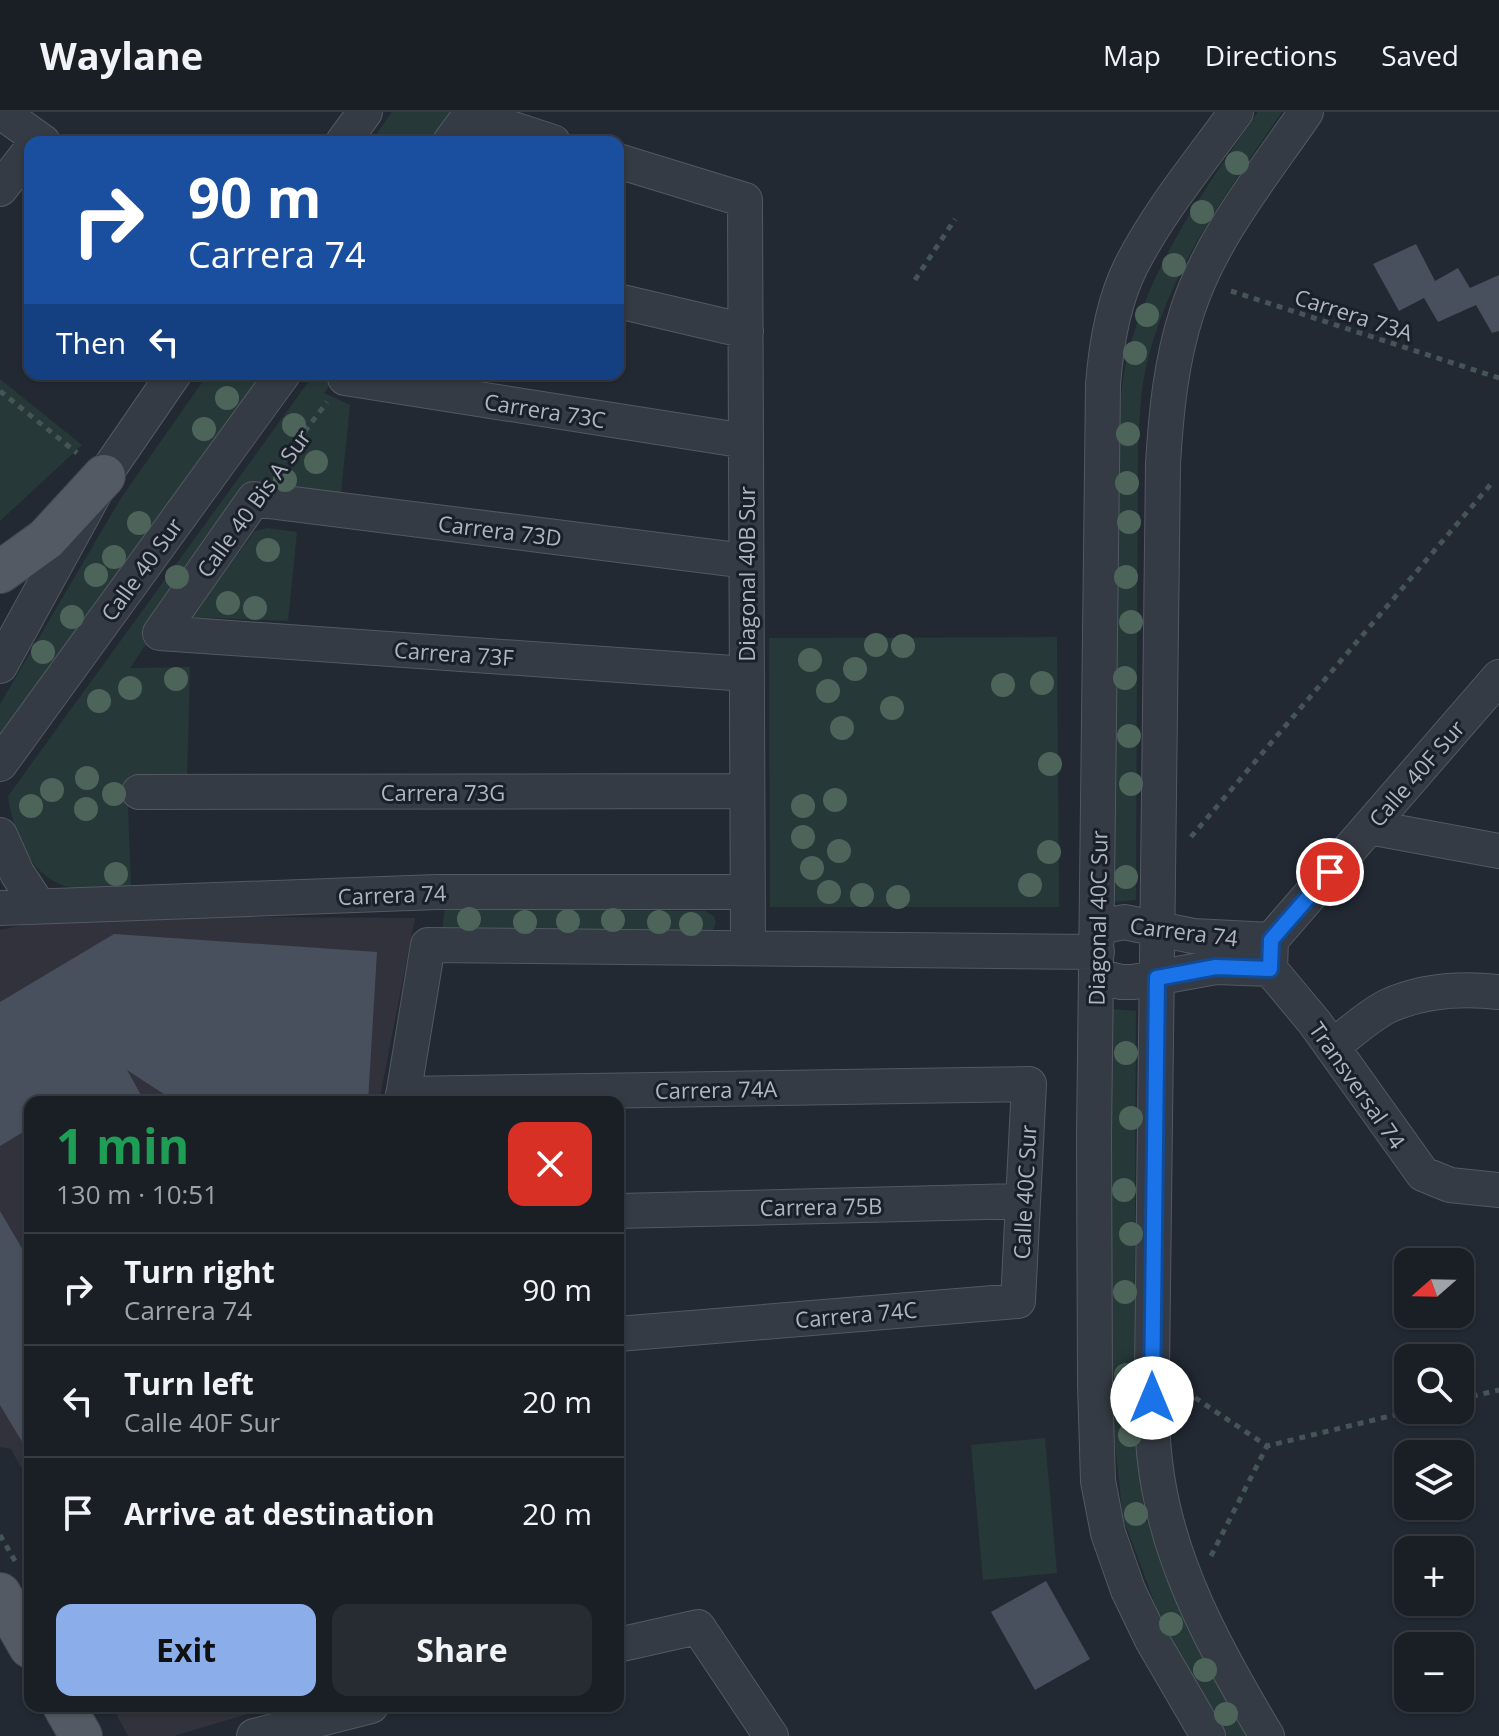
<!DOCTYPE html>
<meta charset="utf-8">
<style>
:root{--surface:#1a1f26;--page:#272c32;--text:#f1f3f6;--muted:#9fa2a7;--line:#383d43;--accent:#8baeea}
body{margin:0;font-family:"Open Sans",sans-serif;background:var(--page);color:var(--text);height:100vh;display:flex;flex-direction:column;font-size:30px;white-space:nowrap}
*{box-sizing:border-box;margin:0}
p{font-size:26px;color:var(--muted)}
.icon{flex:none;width:44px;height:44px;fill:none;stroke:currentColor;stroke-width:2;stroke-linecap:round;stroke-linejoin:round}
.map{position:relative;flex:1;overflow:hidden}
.panel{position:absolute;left:24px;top:984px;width:600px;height:616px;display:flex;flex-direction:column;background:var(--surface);border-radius:16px;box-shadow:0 2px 6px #0004,0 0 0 2px var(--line)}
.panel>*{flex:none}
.guide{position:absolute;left:24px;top:24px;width:600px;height:244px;border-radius:16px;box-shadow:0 2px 6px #0004,0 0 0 2px var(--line);background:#1a4fa0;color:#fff;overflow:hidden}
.needle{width:52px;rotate:250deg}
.controls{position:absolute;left:1394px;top:1136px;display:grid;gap:16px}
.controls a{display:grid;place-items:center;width:80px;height:80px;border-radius:16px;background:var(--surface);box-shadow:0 2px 6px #0004,0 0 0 2px var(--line);font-size:40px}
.pin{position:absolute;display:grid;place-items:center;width:68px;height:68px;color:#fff;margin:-34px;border:4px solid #fff;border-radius:50%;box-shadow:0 2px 8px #0007}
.me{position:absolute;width:88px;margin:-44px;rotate:0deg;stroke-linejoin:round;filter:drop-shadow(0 0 6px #0008)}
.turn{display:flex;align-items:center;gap:28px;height:168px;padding:0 32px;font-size:36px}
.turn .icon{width:104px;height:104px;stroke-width:2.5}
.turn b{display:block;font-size:56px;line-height:68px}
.then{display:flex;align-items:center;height:76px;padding:0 32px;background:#0003;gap:16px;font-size:30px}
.round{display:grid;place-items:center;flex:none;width:84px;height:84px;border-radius:16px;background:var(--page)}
.head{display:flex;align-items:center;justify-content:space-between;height:136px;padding:0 32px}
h1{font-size:48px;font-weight:700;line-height:60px;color:#1e9e55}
.primary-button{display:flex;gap:16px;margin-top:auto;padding:16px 32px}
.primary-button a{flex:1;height:92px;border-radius:16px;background:var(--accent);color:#111;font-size:32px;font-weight:700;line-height:92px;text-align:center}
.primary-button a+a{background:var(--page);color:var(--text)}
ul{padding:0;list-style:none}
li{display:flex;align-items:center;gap:24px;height:112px;padding:0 32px;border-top:2px solid var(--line)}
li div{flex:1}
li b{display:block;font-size:30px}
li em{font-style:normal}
header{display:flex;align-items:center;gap:48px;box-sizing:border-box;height:112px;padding:0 40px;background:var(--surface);border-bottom:2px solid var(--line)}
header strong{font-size:38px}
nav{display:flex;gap:44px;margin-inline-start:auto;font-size:28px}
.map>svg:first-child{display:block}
.medical{fill:#32323c}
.green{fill:#273838}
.building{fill:#48505d}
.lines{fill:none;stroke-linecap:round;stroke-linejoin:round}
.minor-casing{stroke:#525962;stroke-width:36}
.major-casing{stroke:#3e444e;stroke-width:44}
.path{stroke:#455456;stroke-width:5;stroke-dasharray:6 6;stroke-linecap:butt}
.minor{stroke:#353b44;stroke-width:34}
.major{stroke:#535a64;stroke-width:42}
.tree{fill:#4d645a}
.route-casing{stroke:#114b97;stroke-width:20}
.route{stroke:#1a73e8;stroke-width:14}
.labels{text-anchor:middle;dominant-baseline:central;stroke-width:6;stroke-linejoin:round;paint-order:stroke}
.street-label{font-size:22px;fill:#afb6c1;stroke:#1a2029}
</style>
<header>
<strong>Waylane</strong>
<nav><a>Map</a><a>Directions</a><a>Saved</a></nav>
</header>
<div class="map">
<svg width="1499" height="1624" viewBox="0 0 1499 1624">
<rect width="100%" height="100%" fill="#222933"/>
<path class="medical" d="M 90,804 L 415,806 L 379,990 L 30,990 L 30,1372 L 11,1337 L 0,1335 L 0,818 L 40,809 Z
M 112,1594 L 274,1594 L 174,1624 L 128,1624 Z"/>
<path class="green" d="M 392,0 L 454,0 L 433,30 L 371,30 Z
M 1258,0 L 1282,0 C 1226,81 1166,162 1145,260 C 1140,283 1140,309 1138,333 L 1136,788 L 1113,790 L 1117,330 C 1120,306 1120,280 1125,256 C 1144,161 1204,78 1258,0 Z
M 208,262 L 265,262 L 0,628 L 0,592 L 121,386 Z
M 314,262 L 338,262 L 324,281 L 350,293 L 341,382 L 254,374 L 130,556 L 190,555 L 187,668 L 127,668 L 131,776 C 115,776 97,779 80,777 C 32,773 14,723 8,684 Z
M 0,267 L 82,333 L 0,409 Z
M 267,416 L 297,420 L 288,509 L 192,505 L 255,419 Z
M 1057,525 L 1059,795 L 770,795 L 769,526 Z
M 445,796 L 705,799 L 714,804 L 716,811 L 713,818 L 705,821 L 442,819 Z
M 1112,897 L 1136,899 L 1134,1292 L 1144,1401 L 1181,1502 L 1249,1624 L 1227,1624 L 1161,1508 L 1123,1406 L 1111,1294 Z
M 1045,1326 L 1057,1461 L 983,1468 L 971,1333 Z"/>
<path class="building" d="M 1416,132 L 1435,169 L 1458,156 L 1470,176 L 1499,163 L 1499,219 L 1492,221 L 1476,193 L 1438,210 L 1424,186 L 1399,199 L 1373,152 Z
M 114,822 L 377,840 L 368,990 L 282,987 L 283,990 L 176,990 L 127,958 L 145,990 L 30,990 L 30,1016 L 0,1034 L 0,890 Z
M 0,1099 L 30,1150 L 30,1343 L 0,1293 Z
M 1046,1469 L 1090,1547 L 1035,1578 L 991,1500 Z"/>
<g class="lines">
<g class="minor-casing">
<path id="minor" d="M 1,0 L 43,30
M 470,3 L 553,30
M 343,30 L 365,0
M 450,30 L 472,0
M 618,49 L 745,88 L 748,836
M 0,77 L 30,39
M 618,189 L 746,219
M 348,262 L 345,266 L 746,329
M 160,521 L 254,387 L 746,449
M 160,521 L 747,562
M 0,554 L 104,364 L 174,262
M 0,652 L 283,262
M 139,680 L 747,679
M 1369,715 L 1499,739
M 0,723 L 17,761 L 38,793
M 0,796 L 437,780 L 747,780
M 1097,816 L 1124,810 L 1193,824 L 1271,828
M 1271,828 L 1270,857 L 1315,911 L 1423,1062 L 1450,1073 L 1499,1078
M 1271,828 L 1499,565
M 1097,864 L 1121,870 L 1133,870 L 1216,855 L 1270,857
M 1332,935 C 1349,922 1368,904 1388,894 C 1423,878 1462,876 1499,880
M 403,982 L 1029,972 L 1018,1189 L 618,1222
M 402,990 L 428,833 L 1097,840
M 618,1099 L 1023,1089
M 618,1533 L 698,1515 L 771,1624
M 254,1624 L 371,1594
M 1208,1624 L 1152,1528 L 1128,1478 L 1108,1421 L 1098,1369 L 1095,1273 L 1094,1025 L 1103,273 C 1106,233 1113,190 1131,154 C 1159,99 1200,50 1236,0
M 1267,1624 C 1216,1539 1166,1449 1155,1349 C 1151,1319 1152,1288 1152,1257 L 1163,352 C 1166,301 1171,249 1187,200 C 1210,127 1263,63 1306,0"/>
</g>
<g class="major-casing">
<path id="major" d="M 0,460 L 46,427 L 104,364
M 0,1482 L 30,1535
M 64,1594 L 81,1624"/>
</g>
<path class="path" d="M 915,168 L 955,107
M 1231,179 L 1499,266
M 0,279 L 77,341
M 276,358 L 327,290
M 1191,725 L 1491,372
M 1185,1279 L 1267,1334 L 1415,1298
M 1460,1287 L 1499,1278
M 0,1423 L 15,1449
M 1211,1444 L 1267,1334"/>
<use href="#minor" class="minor"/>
<use href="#major" class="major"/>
</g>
<g class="tree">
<circle cx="1237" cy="51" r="12"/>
<circle cx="1202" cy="100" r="12"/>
<circle cx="1174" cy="153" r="12"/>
<circle cx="1147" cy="203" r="12"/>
<circle cx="1135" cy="241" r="12"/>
<circle cx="227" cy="286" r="12"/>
<circle cx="294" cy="313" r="12"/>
<circle cx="204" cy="317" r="12"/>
<circle cx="1128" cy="322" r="12"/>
<circle cx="316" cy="350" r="12"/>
<circle cx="285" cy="368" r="12"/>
<circle cx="1127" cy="371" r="12"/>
<circle cx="1129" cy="410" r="12"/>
<circle cx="139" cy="411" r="12"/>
<circle cx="268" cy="438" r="12"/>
<circle cx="114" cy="445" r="12"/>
<circle cx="96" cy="463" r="12"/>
<circle cx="177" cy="465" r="12"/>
<circle cx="1126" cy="465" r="12"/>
<circle cx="228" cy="491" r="12"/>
<circle cx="255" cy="496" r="12"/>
<circle cx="72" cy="505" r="12"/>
<circle cx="1131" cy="510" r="12"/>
<circle cx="876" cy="533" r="12"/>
<circle cx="903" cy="534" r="12"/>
<circle cx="43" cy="540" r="12"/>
<circle cx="810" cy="548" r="12"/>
<circle cx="855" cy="557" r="12"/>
<circle cx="1125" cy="566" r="12"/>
<circle cx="176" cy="567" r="12"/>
<circle cx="1042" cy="571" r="12"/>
<circle cx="1003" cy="573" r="12"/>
<circle cx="130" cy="576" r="12"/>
<circle cx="828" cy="579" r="12"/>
<circle cx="99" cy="589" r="12"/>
<circle cx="892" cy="596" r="12"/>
<circle cx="842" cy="616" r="12"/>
<circle cx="1129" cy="624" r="12"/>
<circle cx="1050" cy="652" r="12"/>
<circle cx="87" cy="666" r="12"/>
<circle cx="1131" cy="672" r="12"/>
<circle cx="52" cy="678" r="12"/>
<circle cx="114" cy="682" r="12"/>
<circle cx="835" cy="688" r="12"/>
<circle cx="31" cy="694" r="12"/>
<circle cx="803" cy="694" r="12"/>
<circle cx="86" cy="697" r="12"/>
<circle cx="803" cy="725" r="12"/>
<circle cx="839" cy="739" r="12"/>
<circle cx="1049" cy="740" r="12"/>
<circle cx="812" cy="756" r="12"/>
<circle cx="116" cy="762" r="12"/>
<circle cx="1126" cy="765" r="12"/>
<circle cx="1030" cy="773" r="12"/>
<circle cx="829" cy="780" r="12"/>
<circle cx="862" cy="783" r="12"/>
<circle cx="898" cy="785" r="12"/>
<circle cx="469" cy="807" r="12"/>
<circle cx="613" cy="808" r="12"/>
<circle cx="568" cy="809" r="12"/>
<circle cx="525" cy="810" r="12"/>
<circle cx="659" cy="810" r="12"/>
<circle cx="691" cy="812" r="12"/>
<circle cx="1126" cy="941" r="12"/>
<circle cx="1131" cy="1006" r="12"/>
<circle cx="1124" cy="1078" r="12"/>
<circle cx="1131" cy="1122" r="12"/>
<circle cx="1125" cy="1180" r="12"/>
<circle cx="1126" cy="1263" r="12"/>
<circle cx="1130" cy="1323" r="12"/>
<circle cx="1136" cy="1402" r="12"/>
<circle cx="1171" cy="1512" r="12"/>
<circle cx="1205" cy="1558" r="12"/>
<circle cx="1226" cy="1602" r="12"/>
</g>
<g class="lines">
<g class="route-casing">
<path id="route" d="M 1152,1286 L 1157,866 L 1216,855 L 1270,857 L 1271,828 L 1330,760"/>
</g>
<use href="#route" class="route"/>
</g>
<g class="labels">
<g class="street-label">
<text transform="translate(1354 202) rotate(18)">Carrera 73A</text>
<text transform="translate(545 298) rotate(9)">Carrera 73C</text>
<text transform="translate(253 391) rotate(-54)">Calle 40 Bis A Sur</text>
<text transform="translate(500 418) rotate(7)">Carrera 73D</text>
<text transform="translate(141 457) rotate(-54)">Calle 40 Sur</text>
<text transform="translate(746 462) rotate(-90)">Diagonal 40B Sur</text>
<text transform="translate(454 541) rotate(4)">Carrera 73F</text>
<text transform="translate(1416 661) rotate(-49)">Calle 40F Sur</text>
<text x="443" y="680">Carrera 73G</text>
<text transform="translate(392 782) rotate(-2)">Carrera 74</text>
<text transform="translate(1097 806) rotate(-89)">Diagonal 40C Sur</text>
<text transform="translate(1184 819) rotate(7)">Carrera 74</text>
<text transform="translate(1358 973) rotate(55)">Transversal 74</text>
<text transform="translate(716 977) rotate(-1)">Carrera 74A</text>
<text transform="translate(1024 1080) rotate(-87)">Calle 40C Sur</text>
<text transform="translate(821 1094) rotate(-1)">Carrera 75B</text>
<text transform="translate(856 1202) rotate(-5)">Carrera 74C</text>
</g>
</g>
</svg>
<div class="controls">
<a><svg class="needle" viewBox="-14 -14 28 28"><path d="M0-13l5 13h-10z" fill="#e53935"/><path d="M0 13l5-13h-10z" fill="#9fa2a7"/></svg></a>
<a><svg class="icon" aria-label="search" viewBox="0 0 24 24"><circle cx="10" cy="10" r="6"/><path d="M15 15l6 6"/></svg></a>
<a><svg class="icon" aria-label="layers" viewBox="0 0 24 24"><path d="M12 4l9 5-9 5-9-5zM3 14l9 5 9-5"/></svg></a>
<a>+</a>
<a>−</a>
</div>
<div class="pin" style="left:1330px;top:760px;background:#d93025"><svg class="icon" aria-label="arrive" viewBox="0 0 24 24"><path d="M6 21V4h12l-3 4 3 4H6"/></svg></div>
<svg class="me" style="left:1152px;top:1286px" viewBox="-20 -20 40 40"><circle r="19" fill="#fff"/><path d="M0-13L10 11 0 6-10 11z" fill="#1a73e8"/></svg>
<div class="guide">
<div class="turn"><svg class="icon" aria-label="right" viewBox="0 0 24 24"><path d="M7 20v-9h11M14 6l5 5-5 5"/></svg><div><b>90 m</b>Carrera 74</div></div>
<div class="then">Then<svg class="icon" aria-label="left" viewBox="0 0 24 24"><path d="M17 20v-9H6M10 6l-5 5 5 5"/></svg></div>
</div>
<section class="panel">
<div class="head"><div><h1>1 min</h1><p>130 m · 10:51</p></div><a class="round" style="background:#d93025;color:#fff"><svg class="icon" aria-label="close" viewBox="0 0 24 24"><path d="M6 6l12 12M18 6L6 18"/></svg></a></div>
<ul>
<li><svg class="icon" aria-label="right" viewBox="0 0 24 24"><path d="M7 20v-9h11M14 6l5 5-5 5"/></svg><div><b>Turn right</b><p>Carrera 74</p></div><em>90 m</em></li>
<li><svg class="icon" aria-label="left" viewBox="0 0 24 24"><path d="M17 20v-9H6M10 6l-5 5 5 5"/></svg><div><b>Turn left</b><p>Calle 40F Sur</p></div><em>20 m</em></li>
<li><svg class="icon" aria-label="arrive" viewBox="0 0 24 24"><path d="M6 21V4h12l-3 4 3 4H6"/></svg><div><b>Arrive at destination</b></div><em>20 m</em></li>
</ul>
<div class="primary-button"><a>Exit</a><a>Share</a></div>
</section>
</div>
